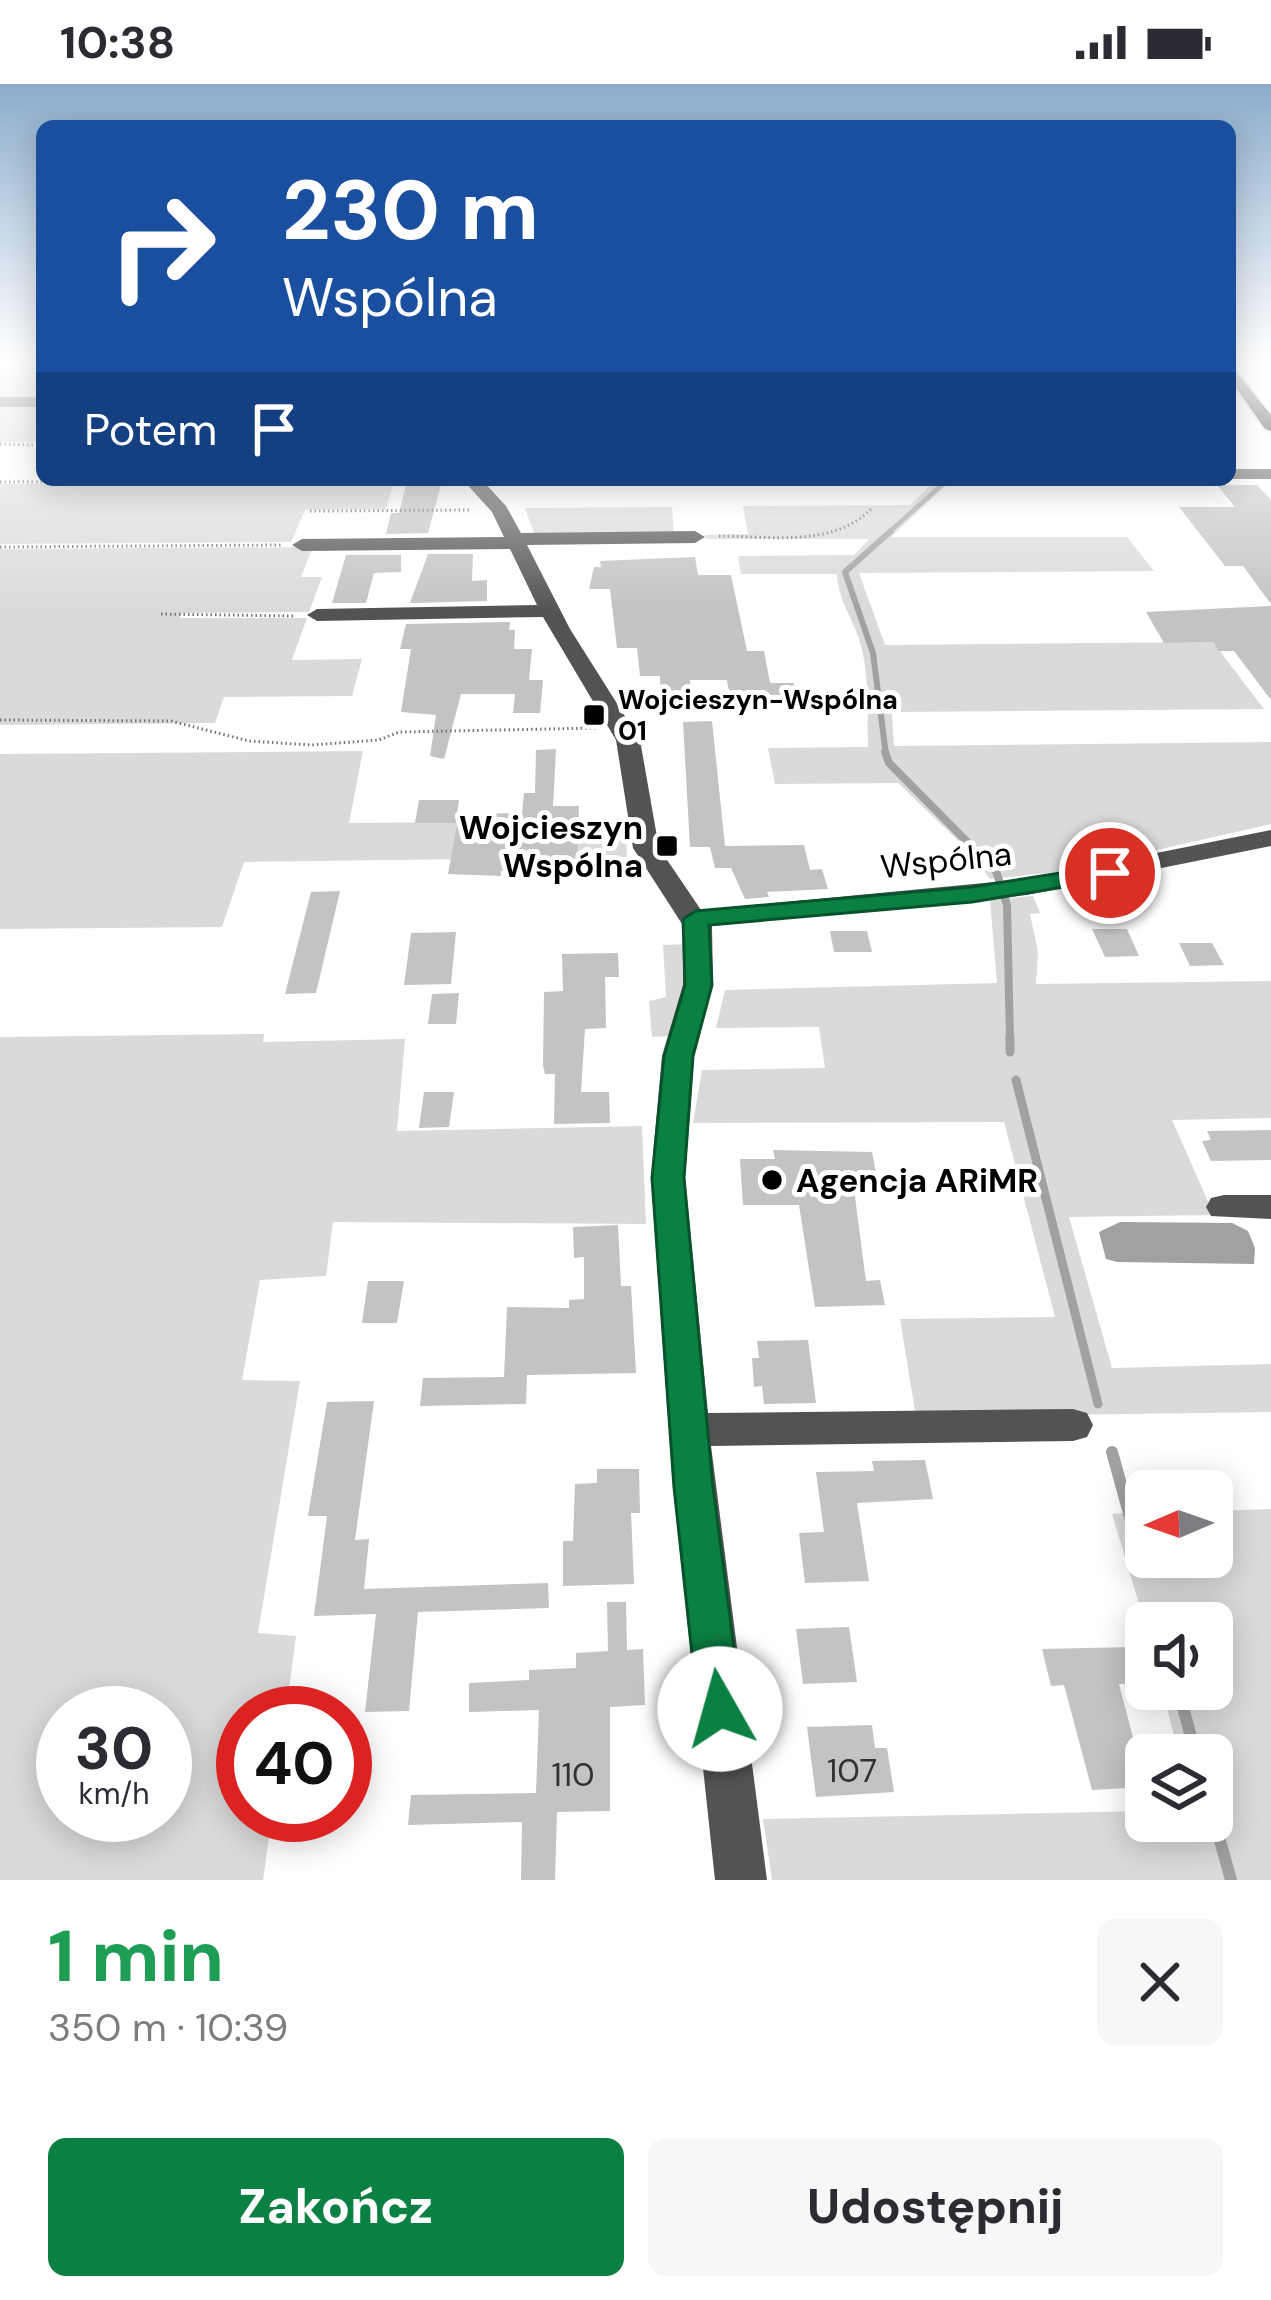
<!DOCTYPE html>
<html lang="pl">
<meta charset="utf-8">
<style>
:root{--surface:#fff;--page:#f7f7f7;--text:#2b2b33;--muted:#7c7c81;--accent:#0b8043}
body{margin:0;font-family:"DM Sans",sans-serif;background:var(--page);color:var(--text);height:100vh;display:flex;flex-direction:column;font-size:45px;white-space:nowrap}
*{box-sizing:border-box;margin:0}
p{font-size:39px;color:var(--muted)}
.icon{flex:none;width:66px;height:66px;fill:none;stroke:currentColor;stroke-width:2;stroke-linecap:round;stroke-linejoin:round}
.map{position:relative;height:1796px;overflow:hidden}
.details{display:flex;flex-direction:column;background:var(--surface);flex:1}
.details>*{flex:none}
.top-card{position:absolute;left:36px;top:36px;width:1200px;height:366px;border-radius:18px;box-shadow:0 6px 30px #0003;background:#1a4fa0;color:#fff;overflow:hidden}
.needle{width:78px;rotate:268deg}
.tools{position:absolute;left:1125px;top:1386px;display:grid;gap:24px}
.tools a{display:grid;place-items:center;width:108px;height:108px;border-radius:18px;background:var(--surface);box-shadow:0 6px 30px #0003;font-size:60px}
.speed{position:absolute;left:36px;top:1602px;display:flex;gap:24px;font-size:60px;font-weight:700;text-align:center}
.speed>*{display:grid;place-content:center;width:156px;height:156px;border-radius:50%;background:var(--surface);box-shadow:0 6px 30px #0003;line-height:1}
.speed small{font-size:30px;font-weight:400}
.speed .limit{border:18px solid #d22;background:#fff;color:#111}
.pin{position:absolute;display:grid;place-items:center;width:102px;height:102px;color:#fff;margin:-51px;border:6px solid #fff;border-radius:50%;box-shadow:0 3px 12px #0007}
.me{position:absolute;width:132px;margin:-66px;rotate:353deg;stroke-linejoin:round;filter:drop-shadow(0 0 9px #0008)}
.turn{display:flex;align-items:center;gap:42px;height:252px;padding:0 48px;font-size:54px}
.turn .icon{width:156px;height:156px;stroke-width:2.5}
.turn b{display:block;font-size:84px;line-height:102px}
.then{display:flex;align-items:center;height:114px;padding:0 48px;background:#0003;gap:24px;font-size:45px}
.round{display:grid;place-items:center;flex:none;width:126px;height:126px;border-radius:18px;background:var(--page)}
.headline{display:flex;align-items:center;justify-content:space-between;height:204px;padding:0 48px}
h1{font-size:72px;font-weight:800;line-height:90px;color:#1e9e55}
.primary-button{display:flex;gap:24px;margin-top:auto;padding:24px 48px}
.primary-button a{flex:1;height:138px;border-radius:18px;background:var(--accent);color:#fff;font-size:48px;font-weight:800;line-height:138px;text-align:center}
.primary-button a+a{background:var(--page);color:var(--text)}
.status{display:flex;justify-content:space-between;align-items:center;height:84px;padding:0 60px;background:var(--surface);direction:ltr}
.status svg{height:33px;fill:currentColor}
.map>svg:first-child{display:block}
.green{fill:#dadada;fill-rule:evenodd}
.water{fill:#a1a1a1}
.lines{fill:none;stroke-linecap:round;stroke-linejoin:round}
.stream-far4{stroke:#a1a1a1;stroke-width:4.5}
.stream-far3{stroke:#a1a1a1;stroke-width:6}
.stream-far2{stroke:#a1a1a1;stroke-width:8}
.stream-far1{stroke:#a1a1a1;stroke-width:9}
.stream{stroke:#a1a1a1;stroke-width:12}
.building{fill:#c3c3c3}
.major-casing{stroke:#dbdbdb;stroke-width:4}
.path{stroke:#757575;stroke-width:3;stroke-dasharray:1.5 3;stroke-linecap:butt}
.minor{fill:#535353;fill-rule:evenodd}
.major{fill:#000;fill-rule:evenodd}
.route{fill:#0b8043;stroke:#07532c;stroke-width:3}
.poi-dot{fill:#000;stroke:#fff;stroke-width:4.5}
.labels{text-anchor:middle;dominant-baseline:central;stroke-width:10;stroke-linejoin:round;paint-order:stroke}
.far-poi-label{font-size:27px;font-weight:bold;fill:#000;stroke:#fff;text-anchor:start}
.poi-label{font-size:33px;font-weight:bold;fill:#000;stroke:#fff;text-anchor:end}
.street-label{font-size:33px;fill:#000;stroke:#fff}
.near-number-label{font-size:33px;fill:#313131}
</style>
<div class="status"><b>10:38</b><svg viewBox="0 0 49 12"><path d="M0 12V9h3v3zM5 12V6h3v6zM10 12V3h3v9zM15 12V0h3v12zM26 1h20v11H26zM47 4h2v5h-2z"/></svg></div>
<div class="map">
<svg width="1271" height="1796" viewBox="0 0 1271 1796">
<rect width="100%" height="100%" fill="#fff"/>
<path class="green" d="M 42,286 L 42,358 L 0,358 L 0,287 Z
M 936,396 L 952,396 L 891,453 L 1127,453 L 1154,487 L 859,489 L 885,561 L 1213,558 L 1264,625 L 892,628 L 894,662 L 1271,658 L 1271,740 L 1065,787 L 990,795 L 973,771 L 898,699 L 775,700 L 768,664 L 868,663 C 867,628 870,588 859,555 C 851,531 838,515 837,490 L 741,490 L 738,472 L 854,471 L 869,455 L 706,455 L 705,451 L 748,450 L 743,422 L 910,421 Z
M 394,397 L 386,425 L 305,426 L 291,458 L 0,460 L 0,400 Z
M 672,423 L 674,451 L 535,452 L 525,424 Z
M 313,463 L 301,493 L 322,493 L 309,528 L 182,529 L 180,534 L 307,534 L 292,576 L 362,575 L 352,612 L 224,613 L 215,639 L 0,641 L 0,465 Z
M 363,667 L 349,739 L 625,737 L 627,773 L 244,778 L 222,843 L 0,845 L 0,670 Z
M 1033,812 L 1040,829 L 1030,830 L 1038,868 L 1036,900 L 1271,897 L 1271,1034 L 1172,1036 L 1214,1131 L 1069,1133 L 1112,1284 L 1271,1280 L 1271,1328 L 916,1333 L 900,1235 L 1055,1233 L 1004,1038 L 693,1039 L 702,986 L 825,984 L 819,943 L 716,944 L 725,906 L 997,899 L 990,816 Z
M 688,860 L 690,894 L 669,952 L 652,953 L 649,917 L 666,913 L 663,861 Z
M 264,950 L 263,958 L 405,955 L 397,1047 L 642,1042 L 646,1140 L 333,1138 L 326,1192 L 260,1196 L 242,1296 L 300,1297 L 258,1549 L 296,1552 L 286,1629 L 243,1629 L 243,1731 L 272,1731 L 263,1796 L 0,1796 L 0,953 ZM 63,1629 L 165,1629 L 165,1731 L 63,1731 Z
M 1271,1425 L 1271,1796 L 772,1796 L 763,1735 L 1146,1727 L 1146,1737 L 1212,1737 L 1212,1671 L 1179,1671 L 1162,1605 L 1212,1605 L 1212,1539 L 1146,1539 L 1146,1543 L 1112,1430 L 1146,1428 L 1146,1473 L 1212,1473 L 1212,1427 Z"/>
<path class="water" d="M 1120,1138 L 1232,1139 L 1248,1147 L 1255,1164 L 1254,1180 L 1117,1178 L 1106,1175 L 1099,1148 Z"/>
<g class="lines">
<path class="stream-far4" d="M 887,450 L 945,398"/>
<path class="stream-far3" d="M 886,671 L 873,569 L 845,488 L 891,447"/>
<path class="stream-far2" d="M 885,668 L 889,679 L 996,787 L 1007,821 L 1010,956"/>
<path class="stream-far1" d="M 1010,953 L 1010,968
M 1016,996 L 1098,1320"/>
<path class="stream" d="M 1112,1368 L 1143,1480
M 1156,1525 L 1160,1539
M 1178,1605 L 1196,1671
M 1212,1728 L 1231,1796"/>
</g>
<path class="building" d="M 406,401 L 441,401 L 428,449 L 386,450 L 391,429 L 399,429 Z
M 1217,401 L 1257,401 L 1271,416 L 1271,520 L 1243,482 L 1225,482 L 1179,423 L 1235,423 Z
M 428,470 L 473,470 L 472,497 L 487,496 L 487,517 L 410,519 Z
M 346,471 L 401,471 L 401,488 L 374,489 L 366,519 L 332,519 Z
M 695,473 L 698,491 L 731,491 L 747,567 L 764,567 L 770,599 L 794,599 L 798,619 L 754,619 L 755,626 L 732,626 L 727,596 L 690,596 L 692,618 L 661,618 L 660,592 L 640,592 L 637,564 L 617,564 L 610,505 L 589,505 L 594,483 L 601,483 L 600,477 Z
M 1271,522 L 1271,616 L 1234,567 L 1219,567 L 1213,558 L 1164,559 L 1146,528 Z
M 510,538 L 509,546 L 515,546 L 514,565 L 532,565 L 529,596 L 543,596 L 540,629 L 513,629 L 515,610 L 461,610 L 444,675 L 430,672 L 436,631 L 401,628 L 411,565 L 400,565 L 406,540 Z
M 712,637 L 725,762 L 804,761 L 810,786 L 822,785 L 828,805 L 767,808 L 769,813 L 745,815 L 731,784 L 715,784 L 710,763 L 690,763 L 683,638 Z
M 556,665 L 553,722 L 579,722 L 577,785 L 501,787 L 501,792 L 448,790 L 459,730 L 522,729 L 524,709 L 535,709 L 536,666 Z
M 419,716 L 459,716 L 456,739 L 415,739 Z
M 340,807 L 316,909 L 285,910 L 311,808 Z
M 1092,845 L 1127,845 L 1139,872 L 1105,873 Z
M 830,847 L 867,847 L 872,868 L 834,868 Z
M 456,848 L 451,900 L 404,901 L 411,849 Z
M 1179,859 L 1212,859 L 1224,881 L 1190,882 Z
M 618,869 L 619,893 L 605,893 L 606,944 L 585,945 L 581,1008 L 609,1008 L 610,1039 L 554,1040 L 555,990 L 545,990 L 543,981 L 544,908 L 563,907 L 562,870 Z
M 459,909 L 456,940 L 428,940 L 432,910 Z
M 424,1008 L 454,1008 L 449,1043 L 419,1044 Z
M 1271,1046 L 1271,1076 L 1211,1077 L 1202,1057 L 1211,1056 L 1207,1047 Z
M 773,1066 L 872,1068 L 879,1105 L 854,1105 L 866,1197 L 880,1196 L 885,1221 L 815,1223 L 799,1121 L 743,1121 L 740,1075 L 775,1075 Z
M 618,1141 L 621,1202 L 631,1202 L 636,1289 L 527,1291 L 526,1320 L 420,1322 L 423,1294 L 504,1293 L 507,1223 L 569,1224 L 569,1216 L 584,1215 L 584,1173 L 574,1174 L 573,1143 Z
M 368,1197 L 404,1197 L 397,1239 L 362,1239 Z
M 808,1256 L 816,1319 L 764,1320 L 762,1302 L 754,1303 L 752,1274 L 759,1274 L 757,1257 Z
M 374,1317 L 355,1456 L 369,1455 L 364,1505 L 548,1499 L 549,1524 L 418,1528 L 409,1627 L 365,1628 L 376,1530 L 314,1532 L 327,1432 L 308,1432 L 327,1318 Z
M 925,1376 L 933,1415 L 857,1419 L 869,1497 L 805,1499 L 799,1449 L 824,1448 L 816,1388 L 874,1387 L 872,1377 Z
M 597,1385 L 639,1385 L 640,1429 L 631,1429 L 634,1500 L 563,1502 L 563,1457 L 573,1457 L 575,1400 L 597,1399 Z
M 607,1518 L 626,1518 L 627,1566 L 643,1565 L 645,1621 L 610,1623 L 610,1727 L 557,1728 L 555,1796 L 521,1796 L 522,1738 L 408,1741 L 411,1711 L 536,1709 L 539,1626 L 469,1628 L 469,1599 L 529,1596 L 529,1586 L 576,1584 L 576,1569 L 608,1567 Z
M 849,1543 L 857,1598 L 803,1600 L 796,1545 Z
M 1132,1563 L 1143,1599 L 1119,1600 L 1146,1703 L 1092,1706 L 1064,1601 L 1051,1602 L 1042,1565 Z
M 872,1641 L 875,1664 L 887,1664 L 894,1708 L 816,1713 L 807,1643 Z"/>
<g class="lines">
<g class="major-casing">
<path id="major" d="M 1230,280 L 1271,331 L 1271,347 L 1265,345 L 1230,295 Z"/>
</g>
<path class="path" d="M 0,285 L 42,284
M 0,360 L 42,361
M 0,398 L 253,396
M 310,427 L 470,426
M 719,452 C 771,452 832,464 871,425
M 0,463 L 282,461
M 161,530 L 293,532
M 0,636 L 171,637 L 249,657 L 311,661 L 379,656 L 399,648 L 597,644"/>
<path class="minor" d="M 0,313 L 42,313 L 42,323 L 0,323 Z
M 1230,385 L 1271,385 L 1271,395 L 1230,395 Z
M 463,396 L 482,396 L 506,422 L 521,449 L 695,447 L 705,453 L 695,459 L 527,461 L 570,545 L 640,656 L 659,764 L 701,826 L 1027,795 L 1271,746 L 1271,762 L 1027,811 L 712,842 L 713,901 L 694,972 L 685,1094 L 708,1329 L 1073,1325 L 1087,1329 L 1093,1341 L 1087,1353 L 1073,1357 L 711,1362 L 767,1796 L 715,1796 L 673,1403 L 651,1094 L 662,972 L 683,901 L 684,843 L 633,764 L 616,656 L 543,533 L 317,537 L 307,531 L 317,525 L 537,521 L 510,465 L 302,467 L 292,461 L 302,455 L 504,453 L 492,428 Z
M 1224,1111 L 1271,1111 L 1271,1135 L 1211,1132 L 1206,1123 L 1211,1114 Z"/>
<use href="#major" class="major"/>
</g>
<linearGradient id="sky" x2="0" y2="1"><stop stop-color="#8baccc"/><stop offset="0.52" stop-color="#fff"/><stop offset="1" stop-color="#fff" stop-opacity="0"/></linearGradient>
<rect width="1271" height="528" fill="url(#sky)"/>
<path class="route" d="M 1110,781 L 1123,789 L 1119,794 L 972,818 L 709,841 L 712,901 L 693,972 L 684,1094 L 713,1403 L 742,1625 L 735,1639 L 720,1645 L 704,1639 L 698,1625 L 674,1403 L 652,1094 L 664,972 L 685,901 L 683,835 L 696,827 L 972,803 Z"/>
<g class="poi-dot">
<rect x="582" y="619" width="24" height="24" rx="6"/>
<rect x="655" y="750" width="24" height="24" rx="6"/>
<circle cx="772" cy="1096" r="12"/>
</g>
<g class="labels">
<g class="far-poi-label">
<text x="618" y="615">Wojcieszyn-Wspólna<tspan x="618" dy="31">01</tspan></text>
</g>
<g class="poi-label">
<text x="643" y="743">Wojcieszyn<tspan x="643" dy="38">Wspólna</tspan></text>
<text x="796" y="1096" text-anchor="start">Agencja ARiMR</text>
</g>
<g class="street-label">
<text transform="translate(946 776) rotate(-6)">Wspólna</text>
</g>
<g class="near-number-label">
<text x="852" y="1686">107</text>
<text x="573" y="1690">110</text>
</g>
</g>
</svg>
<div class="tools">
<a><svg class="needle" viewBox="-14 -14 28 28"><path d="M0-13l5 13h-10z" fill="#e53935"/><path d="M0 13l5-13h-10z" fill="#7c7c81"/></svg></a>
<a><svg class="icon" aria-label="sound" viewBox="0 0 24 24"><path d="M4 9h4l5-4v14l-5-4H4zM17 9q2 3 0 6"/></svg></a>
<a><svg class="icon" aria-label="layers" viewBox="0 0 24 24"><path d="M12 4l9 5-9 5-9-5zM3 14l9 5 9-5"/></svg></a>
</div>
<div class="speed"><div>30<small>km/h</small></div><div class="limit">40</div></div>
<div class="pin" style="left:1110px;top:789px;background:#d93025"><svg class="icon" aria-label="arrive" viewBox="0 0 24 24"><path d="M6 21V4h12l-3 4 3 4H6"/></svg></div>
<svg class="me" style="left:720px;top:1625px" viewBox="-20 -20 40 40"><circle r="19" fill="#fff"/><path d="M0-13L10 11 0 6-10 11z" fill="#0b8043"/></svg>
<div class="top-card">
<div class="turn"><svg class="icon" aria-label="right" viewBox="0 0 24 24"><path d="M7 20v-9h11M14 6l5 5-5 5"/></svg><div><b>230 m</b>Wspólna</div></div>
<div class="then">Potem<svg class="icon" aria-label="arrive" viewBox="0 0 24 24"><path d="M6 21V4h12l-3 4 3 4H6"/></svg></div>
</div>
</div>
<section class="details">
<div class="headline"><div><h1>1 min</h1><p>350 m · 10:39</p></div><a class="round"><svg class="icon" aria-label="close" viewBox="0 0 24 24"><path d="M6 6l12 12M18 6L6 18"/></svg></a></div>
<div class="primary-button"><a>Zakończ</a><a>Udostępnij</a></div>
</section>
